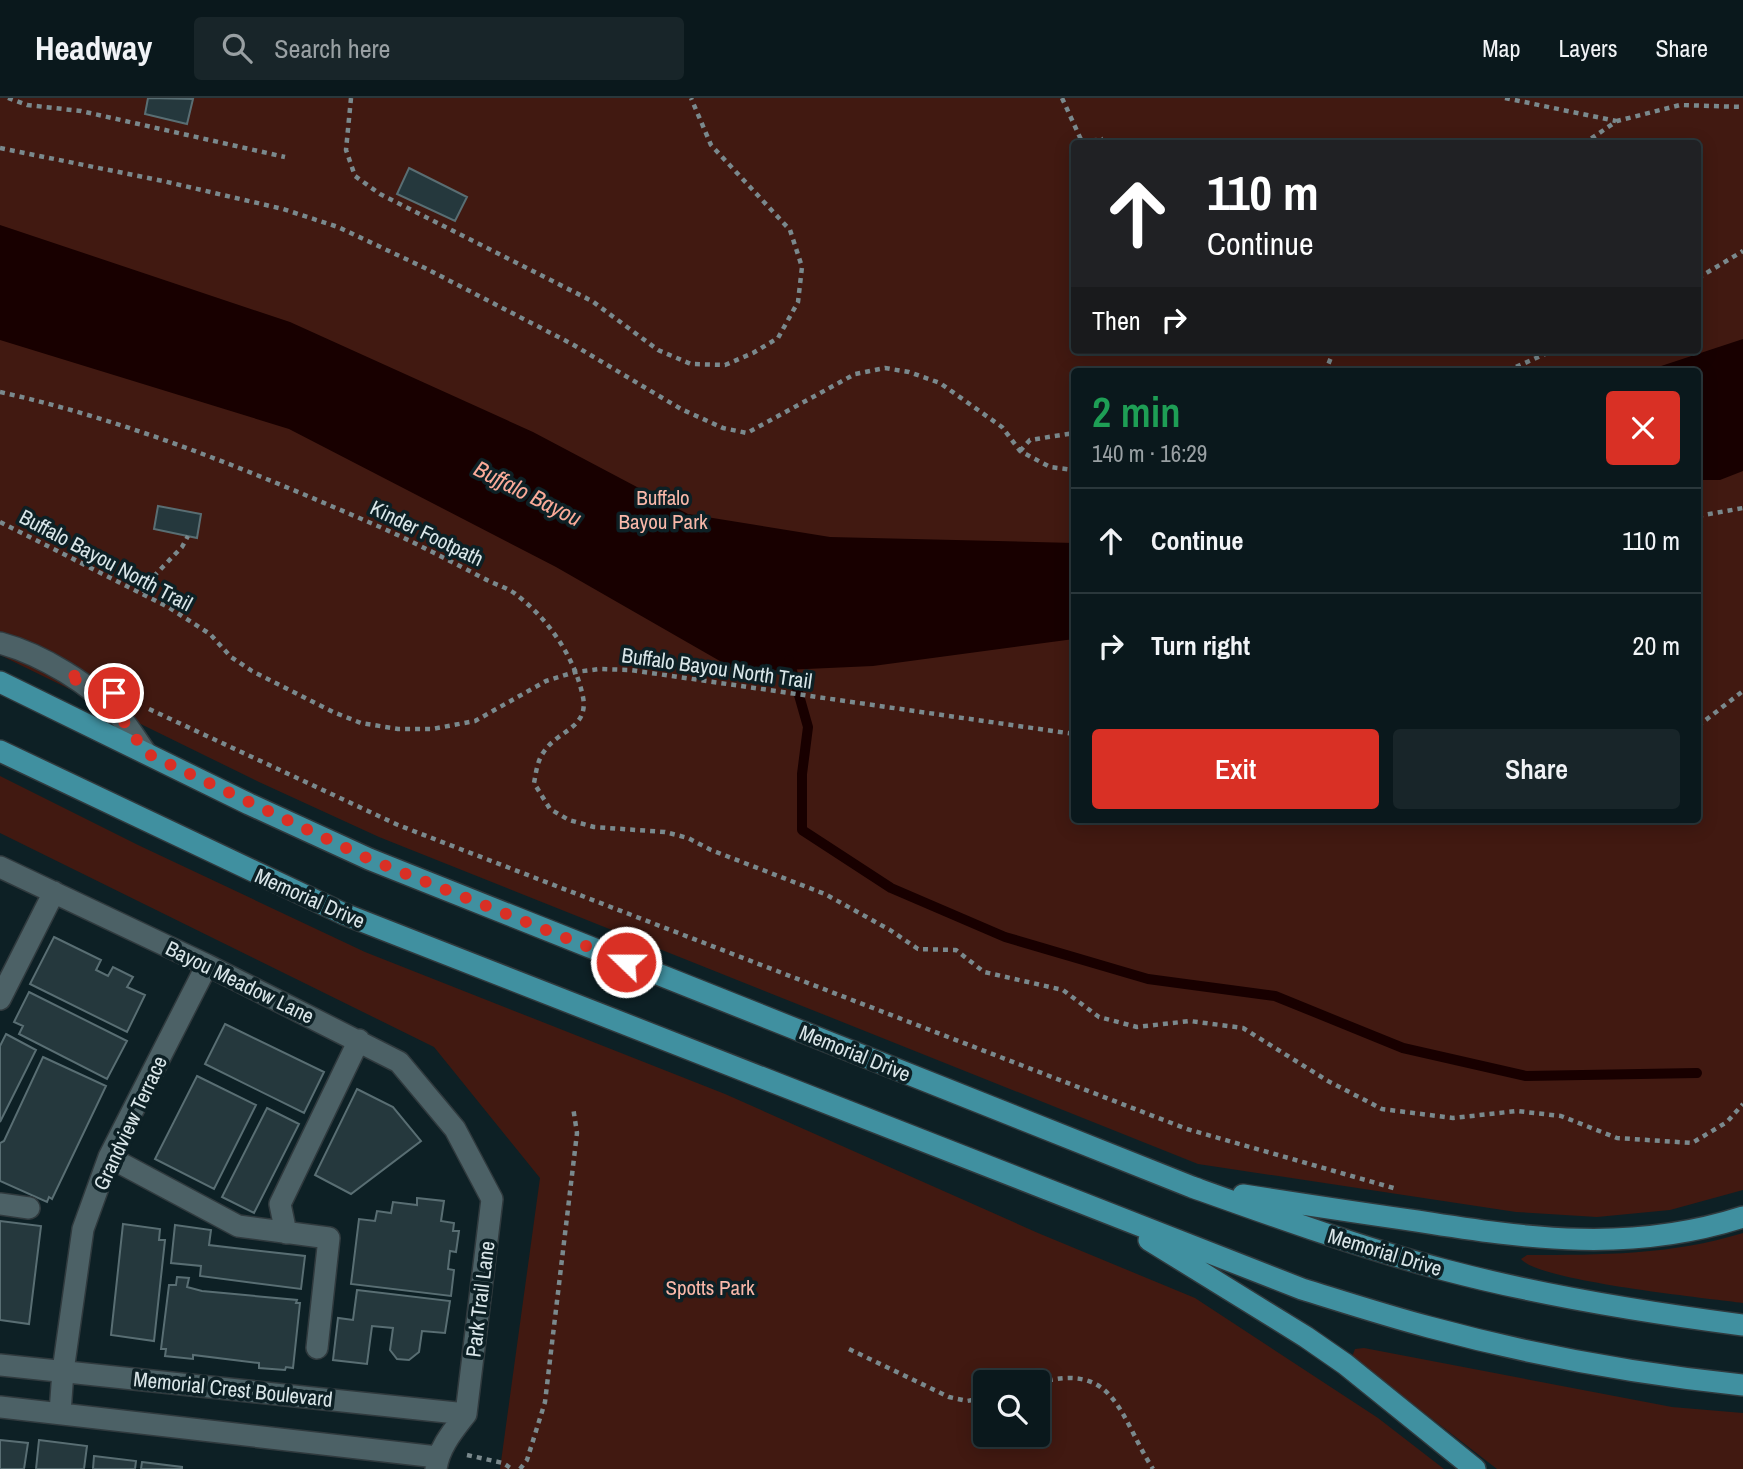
<!DOCTYPE html>
<meta charset="utf-8">
<style>
:root{--surface:#0a181c;--page:#182529;--text:#f1f3f6;--muted:#99a0a3;--line:#2a373b;--accent:#d93025}
body{margin:0;font-family:"Archivo Narrow",sans-serif;background:var(--page);color:var(--text);height:100vh;display:flex;flex-direction:column;font-size:26px;white-space:nowrap}
*{box-sizing:border-box;margin:0}
p{font-size:23px;color:var(--muted)}
.icon{flex:none;width:38px;height:38px;fill:none;stroke:currentColor;stroke-width:2;stroke-linecap:round;stroke-linejoin:round}
.map{position:relative;flex:1;overflow:hidden}
.drawer{position:absolute;left:1071px;top:270px;width:630px;height:455px;display:flex;flex-direction:column;background:var(--surface);border-radius:7px;box-shadow:0 4px 18px #0003,0 0 0 2px var(--line)}
.drawer>*{flex:none}
.banner{position:absolute;left:1071px;top:42px;width:630px;height:214px;border-radius:7px;box-shadow:0 4px 18px #0003,0 0 0 2px var(--line);background:#202124;color:#fff;overflow:hidden}
.buttons{position:absolute;left:973px;top:1272px;display:grid;gap:14px}
.buttons a{display:grid;place-items:center;width:77px;height:77px;border-radius:7px;background:var(--surface);box-shadow:0 4px 18px #0003,0 0 0 2px var(--line);font-size:35px}
.pin{position:absolute;display:grid;place-items:center;width:60px;height:60px;color:#fff;margin:-30px;border:4px solid #fff;border-radius:50%;box-shadow:0 2px 7px #0007}
.me{position:absolute;width:77px;margin:-38px;rotate:292deg;stroke-linejoin:round;filter:drop-shadow(0 0 5px #0008)}
.turn{display:flex;align-items:center;gap:24px;height:147px;padding:0 21px;font-size:32px}
.turn .icon{width:91px;height:91px;stroke-width:2.5}
.turn b{display:block;font-size:49px;line-height:60px}
.then{display:flex;align-items:center;height:66px;padding:0 21px;background:#0003;gap:14px;font-size:26px}
.round{display:grid;place-items:center;flex:none;width:74px;height:74px;border-radius:7px;background:var(--page)}
.overview{display:flex;align-items:center;justify-content:space-between;height:119px;padding:0 21px}
h1{font-size:42px;font-weight:600;line-height:52px;color:#1e9e55}
.cta{display:flex;gap:14px;margin-top:auto;padding:14px 21px}
.cta a{flex:1;height:80px;border-radius:7px;background:var(--accent);color:#fff;font-size:28px;font-weight:600;line-height:80px;text-align:center}
.cta a+a{background:var(--page);color:var(--text)}
ul{padding:0;list-style:none}
li{display:flex;align-items:center;gap:21px;height:105px;padding:0 21px;border-top:2px solid var(--line)}
li div{flex:1}
li b{display:block;font-size:26px}
li em{font-style:normal}
header{display:flex;align-items:center;gap:42px;box-sizing:border-box;height:98px;padding:0 35px;background:var(--surface);border-bottom:2px solid var(--line)}
header strong{font-size:33px}
nav{display:flex;gap:38px;margin-inline-start:auto;font-size:24px}
.search{width:490px;height:63px;background:var(--page);display:flex;align-items:center;gap:18px;box-sizing:border-box;padding:0 24px;border-radius:7px;color:var(--muted);font-size:26px}
.map>svg:first-child{display:block}
.green{fill:#411911;fill-rule:evenodd}
.water{fill:#180000}
.lines{fill:none;stroke-linecap:round;stroke-linejoin:round}
.stream{stroke:#180000;stroke-width:10}
.building{fill:#25383d;stroke:#596e73;stroke-width:2}
.minor-casing{stroke:#303a3e;stroke-width:24}
.major-casing{stroke:#303a3e;stroke-width:24}
.path{stroke:#7a898d;stroke-width:4.5;stroke-dasharray:5 5;stroke-linecap:butt}
.minor{stroke:#4c6166;stroke-width:21}
.major{stroke:#4090a0;stroke-width:21}
.route{stroke:#d93025;stroke-width:12;stroke-dasharray:0 21.6}
.labels{text-anchor:middle;dominant-baseline:central;stroke-width:7;stroke-linejoin:round;paint-order:stroke}
.park-label{font-size:21px;fill:#f9b8a9;stroke:#0d2025}
.street-label{font-size:21px;fill:#dae6e9;stroke:#0d2025}
.water-label{font-size:23px;font-style:italic;fill:#fbab99;stroke:#0d2025}
</style>
<header>
<strong>Headway</strong>
<div class="search"><svg class="icon" aria-label="search" viewBox="0 0 24 24"><circle cx="10" cy="10" r="6"/><path d="M15 15l6 6"/></svg>Search here</div>
<nav><a>Map</a><a>Layers</a><a>Share</a></nav>
</header>
<div class="map">
<svg width="1743" height="1371" viewBox="0 0 1743 1371">
<rect width="100%" height="100%" fill="#0d2025"/>
<path class="green" d="M 0,0 L 1743,0 L 1743,1092 L 1670,1112 L 1597,1119 L 1516,1114 L 1198,1066 L 379,739 L 259,684 L 0,557 ZM 1074,46 L 1698,46 L 1698,252 L 1074,252 ZM 1074,273 L 1698,273 L 1698,721 L 1074,721 Z
M 0,678 L 138,747 L 365,854 L 725,996 L 1038,1135 L 1195,1200 L 1378,1320 L 1444,1371 L 500,1371 L 540,1080 L 434,949 L 0,735 ZM 985,1284 L 1038,1284 L 1038,1337 L 985,1337 Z
M 1743,1135 L 1743,1205 C 1706,1200 1538,1183 1521,1161 L 1527,1157 C 1601,1157 1672,1157 1743,1135 Z
M 1364,1250 L 1672,1309 L 1743,1315 L 1743,1371 L 1497,1371 L 1352,1259 L 1355,1251 Z"/>
<path class="water" d="M 0,127 L 290,224 L 533,334 L 688,416 L 830,439 L 1074,445 L 1074,541 L 873,568 L 739,574 L 556,469 L 289,331 L 0,242 Z
M 1743,241 L 1743,373 L 1720,382 L 1698,382 L 1698,273 L 1646,273 Z"/>
<g class="lines">
<path class="stream" d="M 789,562 L 808,629 L 802,676 L 802,732 L 891,790 L 1005,839 L 1148,881 L 1275,898 L 1403,950 L 1526,978 L 1697,975"/>
</g>
<path class="building" d="M 148,0 L 193,1 L 187,26 L 145,16 Z
M 409,70 L 467,99 L 455,123 L 397,96 Z
M 158,408 L 201,416 L 197,440 L 154,431 Z
M 54,839 L 101,862 L 96,872 L 108,878 L 113,869 L 133,879 L 127,889 L 145,897 L 127,934 L 30,886 Z
M 29,894 L 127,943 L 107,981 L 19,936 L 23,928 L 14,924 Z
M 225,926 L 324,974 L 304,1015 L 205,966 Z
M 6,936 L 36,952 L 0,1024 L 0,948 Z
M 43,959 L 106,988 L 52,1101 L 49,1099 L 47,1104 L 0,1083 L 0,1045 L 4,1043 Z
M 197,978 L 256,1007 L 214,1091 L 155,1061 Z
M 357,991 L 393,1009 L 421,1043 L 351,1096 L 315,1077 Z
M 267,1010 L 299,1026 L 254,1115 L 222,1099 Z
M 417,1100 L 444,1103 L 441,1123 L 454,1125 L 453,1133 L 459,1133 L 456,1154 L 450,1153 L 448,1171 L 454,1172 L 451,1198 L 351,1186 L 359,1121 L 375,1123 L 377,1113 L 391,1115 L 393,1104 L 417,1107 Z
M 0,1123 L 41,1128 L 29,1226 L 0,1222 Z
M 123,1126 L 160,1131 L 159,1142 L 165,1142 L 154,1243 L 111,1237 Z
M 175,1127 L 211,1132 L 209,1147 L 305,1158 L 301,1191 L 200,1178 L 201,1168 L 171,1165 Z
M 177,1179 L 189,1180 L 187,1189 L 202,1193 L 297,1202 L 296,1205 L 300,1205 L 293,1270 L 286,1269 L 285,1272 L 259,1270 L 259,1265 L 193,1257 L 193,1261 L 165,1258 L 166,1251 L 161,1251 L 169,1187 L 176,1187 Z
M 357,1192 L 450,1203 L 445,1235 L 422,1233 L 419,1254 L 409,1262 L 397,1261 L 390,1252 L 393,1230 L 372,1228 L 367,1266 L 333,1262 L 338,1220 L 353,1222 Z
M 0,1342 L 28,1345 L 24,1371 L 0,1371 Z
M 39,1342 L 87,1348 L 84,1371 L 36,1371 Z
M 94,1358 L 136,1363 L 135,1371 L 93,1371 Z
M 142,1364 L 182,1369 L 182,1371 L 141,1371 Z"/>
<g class="lines">
<g class="minor-casing">
<path id="minor" d="M 0,545 C 41,556 93,587 120,619 C 130,630 137,643 146,655
M 0,769 L 207,867 L 399,964 L 455,1031 L 492,1101 L 466,1316 C 453,1333 439,1349 436,1371
M 0,901 L 54,794
M 109,1059 L 238,1128 L 329,1140 L 317,1250
M 0,1106 L 29,1110
M 286,1135 L 280,1106 L 359,942
M 0,1267 L 466,1316
M 0,1309 L 437,1359
M 60,1315 L 63,1273 L 83,1131 L 109,1059 L 207,867"/>
</g>
<g class="major-casing">
<path id="major" d="M 0,584 L 249,706 L 369,761 L 1192,1089 C 1276,1119 1359,1149 1445,1172 C 1543,1198 1643,1214 1743,1227
M 0,653 L 344,816 L 1302,1191 C 1344,1204 1387,1218 1429,1229 C 1532,1257 1637,1276 1743,1287
M 1243,1097 C 1301,1106 1359,1115 1417,1123 C 1530,1141 1631,1155 1743,1119
M 1149,1142 L 1306,1239 L 1345,1266 L 1475,1371"/>
</g>
<path class="path" d="M 8,0 L 27,7 L 81,13 L 285,59
M 351,0 L 346,52 L 355,78 L 380,96 L 592,203 L 658,252 L 691,266 L 725,267 L 753,255 L 778,240 L 798,204 L 802,169 L 790,132 L 711,47 L 691,0
M 1062,0 L 1083,46
M 1505,0 L 1616,23
M 1082,44 L 1103,41
M 1583,46 L 1617,23 L 1680,7 L 1743,9
M 0,50 L 163,83 L 283,111 L 338,129 L 425,170 L 572,246 L 681,311 L 723,330 L 747,335 L 855,276 L 885,270 L 909,274 L 940,285 L 1002,329 L 1020,353 L 1050,369 L 1074,372
M 1698,180 L 1743,153
M 1322,273 L 1328,267 L 1334,252
M 1507,273 L 1554,252
M 0,294 C 131,323 258,376 380,429 C 416,445 450,463 485,481 C 496,487 509,490 518,498 C 549,522 575,560 583,599 C 589,631 557,632 543,655 C 537,664 536,675 534,685 L 550,711 L 569,722 L 594,729 L 665,734 L 688,740 L 711,752 L 825,796 L 890,832 L 918,851 L 956,852 L 984,874 L 1063,892 L 1099,919 L 1137,929 L 1190,923 L 1243,930 L 1328,983 L 1382,1011 L 1453,1020 L 1517,1013 L 1561,1018 L 1617,1040 L 1692,1045 L 1727,1024 L 1743,1006
M 1020,353 L 1030,342 L 1074,335
M 1698,418 L 1743,410
M 0,424 L 168,509 L 210,536 L 231,559 L 252,573 L 333,614 L 361,625 L 398,631 L 432,631 L 475,623 L 546,583 L 575,574 L 600,571 L 630,572 L 1074,636
M 144,496 L 155,477 L 182,449 L 188,438
M 149,611 L 398,727 L 1187,1031 L 1397,1091
M 1698,628 L 1743,593
M 849,1251 L 949,1299 L 967,1303 L 985,1300
M 1038,1285 C 1116,1263 1119,1318 1153,1371
M 467,1357 L 503,1365 L 512,1371
M 520,1371 L 527,1362 L 545,1304 L 577,1035 L 573,1009"/>
<use href="#minor" class="minor"/>
<use href="#major" class="major"/>
</g>
<g class="lines">
<path class="route" d="M 114,595 L 66,574 L 120,618 L 146,655 L 369,761 L 626,864"/>
</g>
<g class="labels">
<g class="park-label">
<text x="663" y="399">Buffalo<tspan x="663" dy="24">Bayou Park</tspan></text>
<text x="710" y="1189">Spotts Park</text>
</g>
<g class="street-label">
<text transform="translate(427 435) rotate(26)">Kinder Footpath</text>
<text transform="translate(106 462) rotate(28)">Buffalo Bayou North Trail</text>
<text transform="translate(717 570) rotate(8)">Buffalo Bayou North Trail</text>
<text transform="translate(310 800) rotate(24)">Memorial Drive</text>
<text transform="translate(240 884) rotate(26)">Bayou Meadow Lane</text>
<text transform="translate(855 955) rotate(22)">Memorial Drive</text>
<text transform="translate(130 1025) rotate(-65)">Grandview Terrace</text>
<text transform="translate(1385 1154) rotate(17)">Memorial Drive</text>
<text transform="translate(480 1201) rotate(-83)">Park Trail Lane</text>
<text transform="translate(233 1291) rotate(6)">Memorial Crest Boulevard</text>
</g>
<g class="water-label">
<text transform="translate(528 395) rotate(27)">Buffalo Bayou</text>
</g>
</g>
</svg>
<div class="buttons">
<a><svg class="icon" aria-label="search" viewBox="0 0 24 24"><circle cx="10" cy="10" r="6"/><path d="M15 15l6 6"/></svg></a>
</div>
<div class="pin" style="left:114px;top:595px;background:#d93025"><svg class="icon" aria-label="arrive" viewBox="0 0 24 24"><path d="M6 21V4h12l-3 4 3 4H6"/></svg></div>
<svg class="me" style="left:626px;top:864px" viewBox="-20 -20 40 40"><circle r="17" fill="#d93025" stroke="#fff" stroke-width="3"/><path d="M0-11L8 9 0 5-8 9z" fill="#fff"/></svg>
<div class="banner">
<div class="turn"><svg class="icon" aria-label="ahead" viewBox="0 0 24 24"><path d="M12 20V5M6 11l6-6 6 6"/></svg><div><b>110 m</b>Continue</div></div>
<div class="then">Then<svg class="icon" aria-label="right" viewBox="0 0 24 24"><path d="M7 20v-9h11M14 6l5 5-5 5"/></svg></div>
</div>
<section class="drawer">
<div class="overview"><div><h1>2 min</h1><p>140 m · 16:29</p></div><a class="round" style="background:#d93025;color:#fff"><svg class="icon" aria-label="close" viewBox="0 0 24 24"><path d="M6 6l12 12M18 6L6 18"/></svg></a></div>
<ul>
<li><svg class="icon" aria-label="ahead" viewBox="0 0 24 24"><path d="M12 20V5M6 11l6-6 6 6"/></svg><div><b>Continue</b></div><em>110 m</em></li>
<li><svg class="icon" aria-label="right" viewBox="0 0 24 24"><path d="M7 20v-9h11M14 6l5 5-5 5"/></svg><div><b>Turn right</b></div><em>20 m</em></li>
</ul>
<div class="cta"><a>Exit</a><a>Share</a></div>
</section>
</div>
